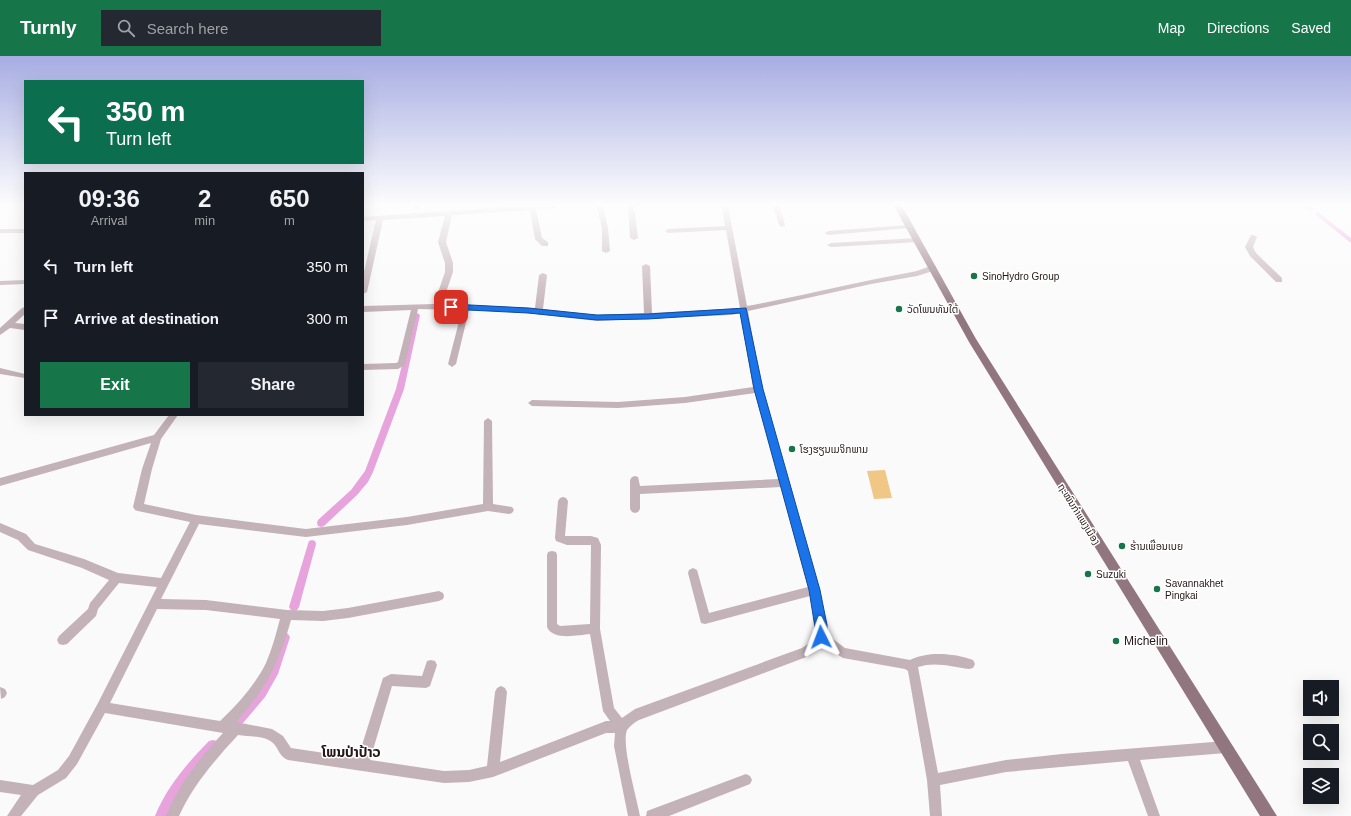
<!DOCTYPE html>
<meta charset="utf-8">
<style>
:root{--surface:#171b24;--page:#242831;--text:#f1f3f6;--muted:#9ea1a6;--accent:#17754a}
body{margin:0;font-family:Helvetica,"Noto Sans Lao",sans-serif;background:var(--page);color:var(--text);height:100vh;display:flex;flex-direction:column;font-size:15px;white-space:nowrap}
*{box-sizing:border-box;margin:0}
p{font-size:13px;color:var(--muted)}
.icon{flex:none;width:22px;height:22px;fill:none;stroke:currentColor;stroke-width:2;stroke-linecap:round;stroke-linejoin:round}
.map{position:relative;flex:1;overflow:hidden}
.panel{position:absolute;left:24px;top:116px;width:340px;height:244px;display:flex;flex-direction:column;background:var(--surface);border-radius:0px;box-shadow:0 4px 16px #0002}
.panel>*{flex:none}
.guide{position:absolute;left:24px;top:24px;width:340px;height:84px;border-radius:0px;box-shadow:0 4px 16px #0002;background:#0b6e4f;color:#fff;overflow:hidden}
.buttons{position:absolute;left:1303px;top:624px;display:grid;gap:8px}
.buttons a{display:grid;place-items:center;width:36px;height:36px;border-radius:0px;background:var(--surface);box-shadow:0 4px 16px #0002;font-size:20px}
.pin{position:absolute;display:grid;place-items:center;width:34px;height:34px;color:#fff;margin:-17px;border-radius:8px;box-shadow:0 2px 6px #0006}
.me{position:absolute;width:44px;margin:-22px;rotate:357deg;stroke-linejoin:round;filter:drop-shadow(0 0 3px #0008)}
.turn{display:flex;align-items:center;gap:14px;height:84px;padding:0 16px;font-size:18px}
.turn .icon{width:52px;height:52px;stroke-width:2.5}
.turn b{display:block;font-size:28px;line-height:34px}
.eta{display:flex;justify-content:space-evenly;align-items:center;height:68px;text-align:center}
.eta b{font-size:24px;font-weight:700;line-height:28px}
.button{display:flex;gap:8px;margin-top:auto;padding:8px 16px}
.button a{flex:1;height:46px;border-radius:0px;background:var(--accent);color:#fff;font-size:16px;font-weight:700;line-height:46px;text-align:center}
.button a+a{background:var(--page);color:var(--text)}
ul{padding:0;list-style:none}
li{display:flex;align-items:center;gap:12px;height:52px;padding:0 16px}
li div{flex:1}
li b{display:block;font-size:15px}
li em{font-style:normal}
header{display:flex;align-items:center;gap:24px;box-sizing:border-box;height:56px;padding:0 20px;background:var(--accent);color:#fff}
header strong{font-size:19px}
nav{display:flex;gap:22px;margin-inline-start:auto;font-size:14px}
.search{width:280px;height:36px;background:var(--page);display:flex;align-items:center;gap:10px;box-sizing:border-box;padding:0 14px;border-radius:0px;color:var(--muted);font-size:15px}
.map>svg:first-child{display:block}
.green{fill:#f0c785}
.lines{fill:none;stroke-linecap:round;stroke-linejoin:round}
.canal{fill:#e6a3dc;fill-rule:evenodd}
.minor{fill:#c3b2b7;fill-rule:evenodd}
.major{fill:#92767f;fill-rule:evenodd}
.route{fill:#1a73e8;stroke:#114b97}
.poi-dot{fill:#17754a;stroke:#fff;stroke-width:1.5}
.labels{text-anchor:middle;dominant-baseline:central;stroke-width:3;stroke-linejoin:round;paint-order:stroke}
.poi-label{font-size:10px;fill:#241716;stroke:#fff;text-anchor:start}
.street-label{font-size:10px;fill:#241716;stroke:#fff}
.near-poi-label{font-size:12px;fill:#241716;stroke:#fff;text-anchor:start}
.near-quarter-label{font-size:14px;font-weight:bold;fill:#241716;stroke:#fff}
</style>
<header>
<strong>Turnly</strong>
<div class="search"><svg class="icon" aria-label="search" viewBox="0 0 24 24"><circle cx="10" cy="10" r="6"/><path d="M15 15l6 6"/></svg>Search here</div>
<nav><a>Map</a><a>Directions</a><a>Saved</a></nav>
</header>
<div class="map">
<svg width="1351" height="760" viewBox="0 0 1351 760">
<rect width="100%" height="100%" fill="#fafafa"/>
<path class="green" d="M 885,414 L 892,442 L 874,443 L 867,415 Z"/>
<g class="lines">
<path class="canal" d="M 414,150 L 420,150 L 419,153 L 415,153 Z
M 1305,150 L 1312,150 L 1314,153 L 1313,154 L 1309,154 Z
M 1318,156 L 1351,182 L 1351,187 L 1316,159 L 1316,157 Z
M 415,257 L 417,257 L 420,259 L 404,333 L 373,416 L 368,426 L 357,439 L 324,470 L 321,471 L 318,470 L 317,467 L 318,464 L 351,434 L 365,415 L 396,333 Z
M 312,484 L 315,485 L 316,488 L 299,551 L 297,554 L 294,555 L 291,554 L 289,551 L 308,488 L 309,485 Z
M 285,576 L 288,578 L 290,581 L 278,618 L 265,641 L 243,667 L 239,668 L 235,667 L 234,663 L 235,659 L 257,633 L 270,613 L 280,581 L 282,578 Z
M 213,684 L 217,685 L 218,689 L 217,693 L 194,716 L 179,737 L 167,760 L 155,760 C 168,729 186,709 209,685 Z"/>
<path class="minor" d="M 519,150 L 559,150 L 556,152 L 536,153 L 542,182 L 548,186 L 548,190 L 542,190 L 535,183 L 530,154 L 452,159 L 446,186 L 453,207 L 453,216 L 442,248 L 535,252 L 539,219 L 543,217 L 547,219 L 543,253 L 597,259 L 644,257 L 642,210 L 646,208 L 650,210 L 652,257 L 740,252 L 726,174 L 668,177 L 665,175 L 668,173 L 725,170 L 722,150 L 728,150 L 747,250 C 802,240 857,226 912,216 C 920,215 928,209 936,210 L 936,214 L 917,220 L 871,228 L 748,255 L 762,333 L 819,534 L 825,562 L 826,578 L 845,592 L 910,604 C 928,595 954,597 973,604 L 975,608 L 973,612 L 969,613 C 953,611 935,605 918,611 L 938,717 L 1006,704 L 1062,698 L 1226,685 L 1230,687 L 1232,691 L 1230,695 L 1226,697 L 1140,704 L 1160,760 L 1148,760 L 1128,705 L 1006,716 L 940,729 L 942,760 L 930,760 L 927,724 L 908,615 L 905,613 L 843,602 L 822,589 L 819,594 L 809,600 L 639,664 C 635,666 630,670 627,674 C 621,688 637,743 640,760 L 628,760 L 614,690 L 615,677 L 606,677 L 493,721 L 469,726 L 444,727 L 288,704 C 280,701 279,694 274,688 C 266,679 249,681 238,679 C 215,704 193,729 179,760 L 166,760 C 179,728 200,702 223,677 L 105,657 L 77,708 L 66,722 L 38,739 L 21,760 L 7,760 L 21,739 L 0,736 L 0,724 L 33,729 L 58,714 L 69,700 L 98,647 L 157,531 L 119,527 L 98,553 L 96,560 L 67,588 L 63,589 L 59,588 L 57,584 L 59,580 L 88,553 L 90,547 L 109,524 L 82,512 L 28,494 L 18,484 L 0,476 L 0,467 L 26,478 L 35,488 L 84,503 L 118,517 L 161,522 L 190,466 L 138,455 L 135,454 L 133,451 L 142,413 L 151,387 L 0,430 L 0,422 L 154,379 L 169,359 L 178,359 L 161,383 L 152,413 L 144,448 L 196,459 L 306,473 L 407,461 L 483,448 L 484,365 L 488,362 L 492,365 L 493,448 L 512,451 L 514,454 L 512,457 L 509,458 L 488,455 L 407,469 L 306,481 L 199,468 L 161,543 L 206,544 L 287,554 L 323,555 L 348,552 L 439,535 L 443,537 L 444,540 L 443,543 L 439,545 L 348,562 L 323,565 L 291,564 C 279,607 266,633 236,666 L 272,673 L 283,680 L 291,692 L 358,702 L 383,622 L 391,618 L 422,620 L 427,605 L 431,604 L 435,605 L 437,609 L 430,630 L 426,632 L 392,630 L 370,704 L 444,715 L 469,714 L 487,710 L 495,636 L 497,632 L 501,630 L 505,632 L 507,636 L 500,706 L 606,665 L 610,665 L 603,655 L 590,578 C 578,579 553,585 547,571 L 547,499 L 548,496 L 552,495 L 556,496 L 557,499 L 557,568 L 560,570 L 590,568 L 591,489 L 567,489 L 556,485 L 555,482 L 558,445 L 560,442 L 563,441 L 566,442 L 568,445 L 565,480 L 591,480 L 598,482 L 601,489 L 600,573 L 614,652 L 622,662 L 635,653 L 802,592 C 806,589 811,587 814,582 C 819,573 812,550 810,540 L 705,568 L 701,567 L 700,563 L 688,517 L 689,514 L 693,512 L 697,514 L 709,557 L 808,531 L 781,431 L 640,438 L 640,453 L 638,456 L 635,457 L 632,456 L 630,453 L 630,424 L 632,421 L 635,420 L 638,421 L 640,430 L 779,423 L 755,337 L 685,347 L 618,352 L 532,350 L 528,347 L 532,344 L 618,346 L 685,341 L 753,331 L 740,257 L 732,259 L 597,265 L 517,256 L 469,254 L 456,308 L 452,311 L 448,308 L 462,254 L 418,253 L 405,309 L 398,313 L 363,314 L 363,308 L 396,307 L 398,306 L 411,254 L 363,256 L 363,250 L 434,248 L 445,216 L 445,207 L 438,186 L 445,160 L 383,164 L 367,236 L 363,238 L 363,220 L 376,164 L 363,165 L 363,161 ZM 157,553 L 206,554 L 280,563 C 276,578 272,593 266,607 C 255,629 238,648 220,665 L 110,647 Z
M 597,150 L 603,150 L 608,172 L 610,195 L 606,197 L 602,195 L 602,172 Z
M 628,150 L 634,150 L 638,182 L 634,184 L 630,182 Z
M 773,150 L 780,150 L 785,169 L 784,170 L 782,171 L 779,169 Z
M 908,169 L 910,170 L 910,172 L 828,179 L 825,177 L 828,175 Z
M 0,173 L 25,173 L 25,177 L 0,177 Z
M 1251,179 L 1253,179 L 1257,181 L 1253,191 L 1256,197 L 1282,222 L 1282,226 L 1276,226 L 1250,200 L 1245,191 Z
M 917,182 L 919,182 L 919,186 L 831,191 L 827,189 L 831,187 Z
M 25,224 L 25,228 L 0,229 L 0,225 Z
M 25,251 L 25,258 L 15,267 L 25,268 L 25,274 L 10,272 L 0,279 L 0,272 L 22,252 Z
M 0,312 L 25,318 L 25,322 L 0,318 Z
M 0,631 L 5,633 L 7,637 L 5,641 L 1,643 Z
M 746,718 L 750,720 L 752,724 L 750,728 L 669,760 L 646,760 L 647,755 Z"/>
<path class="major" d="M 894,150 L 902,150 L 976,283 L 1277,760 L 1260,760 L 969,286 Z"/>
</g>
<linearGradient id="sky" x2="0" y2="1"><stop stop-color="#a7ade3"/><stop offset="0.58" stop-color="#fdfdfd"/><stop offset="1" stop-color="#fdfdfd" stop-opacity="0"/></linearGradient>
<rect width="1351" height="257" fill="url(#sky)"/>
<path class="route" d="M 451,248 L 528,252 L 597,259 L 648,258 L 746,252 L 763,333 L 820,534 L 827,569 L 827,581 L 825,584 L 821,586 L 817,584 L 809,534 L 754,333 L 740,257 L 648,263 L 597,264 L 528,257 L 448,253 L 447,251 Z"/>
<g class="poi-dot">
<circle cx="974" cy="220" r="4"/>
<circle cx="899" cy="253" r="4"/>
<circle cx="792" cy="393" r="4"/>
<circle cx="1122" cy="490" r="4"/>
<circle cx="1088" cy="518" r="4"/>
<circle cx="1157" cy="533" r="4"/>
<circle cx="1116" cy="585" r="4"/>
</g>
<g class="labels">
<g class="poi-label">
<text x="982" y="220">SinoHydro Group</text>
<text x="907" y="253">ວັດໂພນທັນໃຕ້</text>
<text x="800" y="393">ໂຮງຮຽນເມຈິກພາມ</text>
<text x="1130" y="490">ຮ້ານເພື່ອນເບຍ</text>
<text x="1096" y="518">Suzuki</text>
<text x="1165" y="527">Savannakhet<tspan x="1165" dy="12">Pingkai</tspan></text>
</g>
<g class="street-label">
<text transform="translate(1079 458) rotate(58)">ຖະໜົນກຳແພງເມືອງ</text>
</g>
<g class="near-poi-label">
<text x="1124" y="585">Michelin</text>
</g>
<g class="near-quarter-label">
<text x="351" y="696">ໂພນປ່າປ້າວ</text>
</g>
</g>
</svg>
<div class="buttons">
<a><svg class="icon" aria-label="sound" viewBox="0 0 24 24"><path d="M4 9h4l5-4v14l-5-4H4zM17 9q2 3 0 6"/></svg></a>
<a><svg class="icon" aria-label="search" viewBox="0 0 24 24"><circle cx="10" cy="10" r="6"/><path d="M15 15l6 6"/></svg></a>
<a><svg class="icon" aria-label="layers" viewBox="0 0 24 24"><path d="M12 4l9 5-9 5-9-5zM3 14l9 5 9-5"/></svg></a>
</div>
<div class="pin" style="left:451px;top:251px;background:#d93025"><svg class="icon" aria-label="arrive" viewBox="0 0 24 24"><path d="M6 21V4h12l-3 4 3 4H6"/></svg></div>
<svg class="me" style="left:821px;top:581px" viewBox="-20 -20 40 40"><path d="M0-17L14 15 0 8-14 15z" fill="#1a73e8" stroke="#fff" stroke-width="4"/></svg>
<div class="guide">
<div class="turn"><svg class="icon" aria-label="left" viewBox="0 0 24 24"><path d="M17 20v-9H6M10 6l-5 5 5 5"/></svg><div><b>350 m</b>Turn left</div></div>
</div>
<section class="panel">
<div class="eta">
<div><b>09:36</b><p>Arrival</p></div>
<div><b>2</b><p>min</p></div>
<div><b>650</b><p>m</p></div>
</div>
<ul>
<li><svg class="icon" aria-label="left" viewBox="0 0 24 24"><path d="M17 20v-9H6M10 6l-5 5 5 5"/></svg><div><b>Turn left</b></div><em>350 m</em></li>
<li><svg class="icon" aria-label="arrive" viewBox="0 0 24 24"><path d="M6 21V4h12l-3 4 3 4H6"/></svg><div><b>Arrive at destination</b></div><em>300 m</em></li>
</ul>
<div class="button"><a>Exit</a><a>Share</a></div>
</section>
</div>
